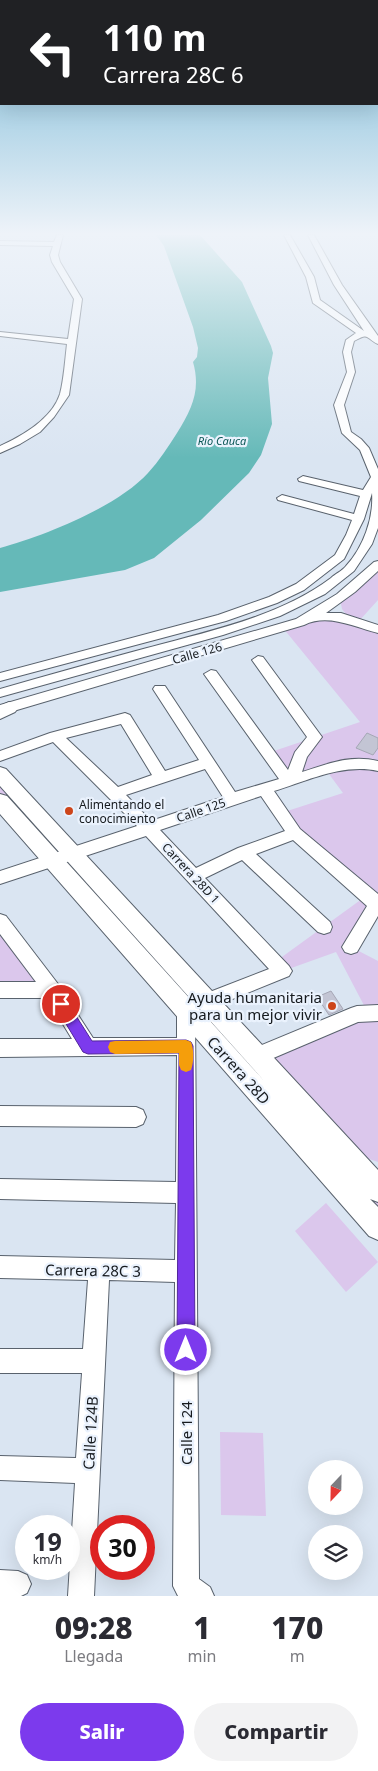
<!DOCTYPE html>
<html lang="es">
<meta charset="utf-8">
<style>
:root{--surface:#fff;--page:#f2f2f3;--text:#2b2b33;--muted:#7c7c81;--accent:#7c3aed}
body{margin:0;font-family:"Noto Sans",sans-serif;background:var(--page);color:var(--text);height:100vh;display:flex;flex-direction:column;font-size:19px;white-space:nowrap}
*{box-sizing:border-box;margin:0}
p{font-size:16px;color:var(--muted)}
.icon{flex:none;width:28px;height:28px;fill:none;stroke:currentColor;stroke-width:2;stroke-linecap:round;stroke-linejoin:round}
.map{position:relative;height:1596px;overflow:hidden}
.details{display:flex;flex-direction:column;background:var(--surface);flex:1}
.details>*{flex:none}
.banner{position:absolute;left:0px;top:0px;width:379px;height:105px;box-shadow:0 5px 20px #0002;background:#202124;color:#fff;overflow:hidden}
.needle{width:32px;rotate:202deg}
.buttons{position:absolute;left:308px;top:1460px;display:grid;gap:10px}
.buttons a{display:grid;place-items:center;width:55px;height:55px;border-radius:50%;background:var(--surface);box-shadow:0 5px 20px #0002;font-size:25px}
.speed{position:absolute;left:15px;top:1515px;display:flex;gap:10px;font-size:25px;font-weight:700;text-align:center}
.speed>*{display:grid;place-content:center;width:65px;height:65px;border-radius:50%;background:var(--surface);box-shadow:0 5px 20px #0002;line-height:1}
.speed small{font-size:12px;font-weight:400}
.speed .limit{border:8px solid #d22;background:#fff;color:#111}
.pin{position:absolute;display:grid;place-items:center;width:42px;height:42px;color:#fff;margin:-21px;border:2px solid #fff;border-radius:50%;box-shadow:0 1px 5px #0007}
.me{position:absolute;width:55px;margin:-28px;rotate:0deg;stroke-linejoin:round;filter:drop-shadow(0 0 4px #0008)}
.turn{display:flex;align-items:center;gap:18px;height:105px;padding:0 20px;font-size:22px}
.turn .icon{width:65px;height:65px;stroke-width:2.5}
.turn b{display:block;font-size:35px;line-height:42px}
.eta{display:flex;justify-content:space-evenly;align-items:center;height:85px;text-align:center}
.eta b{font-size:30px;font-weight:800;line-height:35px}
.action{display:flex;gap:10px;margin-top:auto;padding:10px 20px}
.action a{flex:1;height:58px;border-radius:30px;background:var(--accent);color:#fff;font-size:20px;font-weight:800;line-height:58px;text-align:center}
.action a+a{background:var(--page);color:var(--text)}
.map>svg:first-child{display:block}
.green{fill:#dbc7ec}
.water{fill:#65b9b8}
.building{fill:#c3c5d4;stroke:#a5a6b5}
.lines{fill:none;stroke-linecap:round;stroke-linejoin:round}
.minor-casing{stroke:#59626d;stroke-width:2}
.tertiary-casing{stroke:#59626d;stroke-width:2}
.minor{fill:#fff;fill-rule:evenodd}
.tertiary{fill:#fff;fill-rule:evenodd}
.route{fill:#7c3aed;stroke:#51269a}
.slow{fill:#f59e0b}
.poi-dot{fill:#cd451a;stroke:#eaf2fd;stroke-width:2}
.labels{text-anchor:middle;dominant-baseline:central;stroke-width:4.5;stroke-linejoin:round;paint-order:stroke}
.far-water-label{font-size:11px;font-style:italic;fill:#0b5756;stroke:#eaf2fd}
.street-label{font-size:12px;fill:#161a1e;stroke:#eaf2fd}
.poi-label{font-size:12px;fill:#161a1e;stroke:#eaf2fd;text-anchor:start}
.near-poi-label{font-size:15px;fill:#161a1e;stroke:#eaf2fd;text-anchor:end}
.near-street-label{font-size:15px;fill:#161a1e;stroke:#eaf2fd}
</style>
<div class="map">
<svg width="378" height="1596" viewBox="0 0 378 1596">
<rect width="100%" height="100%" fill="#dae5f2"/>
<path class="green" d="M 378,564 L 378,600 L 359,621 L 378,629 L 378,738 L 367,733 L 356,748 L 373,755 L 378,748 L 378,901 L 351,947 L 378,961 L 378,1162 L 343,1150 L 378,1189 L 378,1227 L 0,801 L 0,774 L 257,1056 L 368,1013 L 336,952 L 283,971 L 275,962 L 366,896 L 281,813 L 343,793 L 326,770 L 288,781 L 268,753 L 360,722 L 283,628 L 300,622 L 349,618 L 342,609 L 340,599 Z
M 0,921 L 52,990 L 0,990 Z
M 326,1203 L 378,1262 L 346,1292 L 295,1231 Z
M 220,1432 L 263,1433 L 266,1516 L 221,1515 Z"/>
<path class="water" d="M 156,235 L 200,235 L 242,282 L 271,346 L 273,353 L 268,378 L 272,424 L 261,455 L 249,473 L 201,520 L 154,558 L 125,570 L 0,592 L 0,548 C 44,536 117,507 148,473 C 159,461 168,447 177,433 C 192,409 201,390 193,362 L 197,357 L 198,348 L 193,327 L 164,246 Z"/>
<path class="building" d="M 367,733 L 378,738 L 378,748 L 373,755 L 356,748 Z
M 331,991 L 343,1009 L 329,1015 L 317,997 Z"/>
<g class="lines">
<g class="minor-casing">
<path id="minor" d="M 57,235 L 63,235 L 58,255 L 60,262 L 82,299 L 69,395 L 54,417 L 40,432 L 20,444 L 0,453 L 0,446 C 22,436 52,419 60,394 C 64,379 65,360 67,344 L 0,336 L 0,332 L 68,339 L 74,299 L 52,262 L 50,255 L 53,246 L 0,245 L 0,241 L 54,242 Z
M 284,235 L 290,235 L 314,277 L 320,300 L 364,331 L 334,285 L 308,235 L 314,235 L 342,285 L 378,336 L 378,344 C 365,338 370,332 354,341 L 351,352 L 355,372 L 344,405 L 351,432 L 361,439 L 369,448 L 378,469 L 378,528 L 372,544 L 354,571 L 325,594 L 280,616 L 223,635 L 0,697 L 0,689 C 49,675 98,661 147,648 C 209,631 279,617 331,578 C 335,574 342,571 346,566 C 363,548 374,518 372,493 L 364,519 L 344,559 L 304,590 L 277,603 L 226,621 L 0,681 L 0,673 L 218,615 L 269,597 L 296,584 L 335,555 L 346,535 L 352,520 L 278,500 L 277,498 L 282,495 L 354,514 L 360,496 L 299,481 L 298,479 L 303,476 L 363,490 L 371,477 L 360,450 L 342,433 L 334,405 L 347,372 L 343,352 L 346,340 L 356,333 L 313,303 L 306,277 Z
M 378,561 L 378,571 L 355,592 L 326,613 L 341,613 L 378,625 L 378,633 C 354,627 328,613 304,625 L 0,715 L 0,705 L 296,619 L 337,594 L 374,562 Z
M 258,656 L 263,657 L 322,737 L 307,757 L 302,772 C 328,764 350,754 378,761 L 378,771 C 343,763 307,781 274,791 L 300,829 L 378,894 L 378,916 L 357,952 L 351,954 L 345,952 L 342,947 L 367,906 L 293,840 L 256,854 L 330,922 L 332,927 L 330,932 L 324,934 L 318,932 L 242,860 L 205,878 L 289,966 L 292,971 L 289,976 L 208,1009 L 202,1007 L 199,1001 L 202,995 L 269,969 L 146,836 L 0,884 L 0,871 L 137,826 L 53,742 L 0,761 L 0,751 L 50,733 L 125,713 L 130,715 L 165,771 L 199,760 L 153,689 L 155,686 L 165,686 L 235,792 L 279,779 L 204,674 L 211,670 L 216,671 L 288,770 L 295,752 L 307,737 L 252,660 ZM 121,724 L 152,775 L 118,787 L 66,738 ZM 205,769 L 223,797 L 151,821 L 126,795 ZM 261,796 L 285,831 L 238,848 L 196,868 L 160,830 Z
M 0,914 L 6,916 L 58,984 L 93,1038 L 177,1038 L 177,1011 L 180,1005 L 186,1003 L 192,1005 L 195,1011 L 199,1579 L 210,1587 L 214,1596 L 178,1596 L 173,1586 L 175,1282 L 109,1280 L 94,1596 L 68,1596 L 75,1483 L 0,1480 L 0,1456 L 76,1458 L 82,1373 L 0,1373 L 0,1349 L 83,1349 L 88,1280 L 0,1278 L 0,1256 L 175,1260 L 176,1203 L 0,1199 L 0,1179 L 176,1182 L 177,1055 L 0,1057 L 0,1039 L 72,1039 L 47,998 L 0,998 L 0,982 L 36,982 L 0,934 Z
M 378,1005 L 378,1021 L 358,1022 L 257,1065 L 250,1062 L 248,1056 L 250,1050 L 351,1008 L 357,1006 Z
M 0,1106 L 136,1107 L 143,1110 L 146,1117 L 143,1124 L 136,1127 L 0,1126 Z
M 0,1570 L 18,1571 L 27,1575 L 31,1584 L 27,1593 L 21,1596 L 0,1596 Z"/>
</g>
<g class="tertiary-casing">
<path id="tertiary" d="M 9,702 L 15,704 L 18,708 L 15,712 L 0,719 L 0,706 Z
M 0,767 L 6,769 L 378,1170 L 378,1202 L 370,1199 L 378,1207 L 378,1240 L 369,1236 L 0,814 L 0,794 L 7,796 L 266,1083 L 0,786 Z"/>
</g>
<use href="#minor" class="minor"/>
<use href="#tertiary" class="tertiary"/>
</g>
<linearGradient id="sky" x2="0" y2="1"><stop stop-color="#73b6d5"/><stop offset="0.51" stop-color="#eef3f9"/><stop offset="1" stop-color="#eef3f9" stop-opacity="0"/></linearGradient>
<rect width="378" height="458" fill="url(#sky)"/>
<path class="route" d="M 61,998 L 66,1000 L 92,1041 L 186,1040 L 191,1042 L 193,1046 L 195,1350 L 192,1356 L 186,1358 L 180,1356 L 177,1350 L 179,1053 L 88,1054 L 83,1052 L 54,1004 L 56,1000 Z"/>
<path class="slow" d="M 186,1040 L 191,1042 C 194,1049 194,1062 191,1070 L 186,1072 L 181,1070 L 179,1065 L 179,1053 L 115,1054 L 110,1052 L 108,1047 L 110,1042 L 115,1041 Z"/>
<g class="poi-dot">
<circle cx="69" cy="811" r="5"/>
<circle cx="332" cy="1006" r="5"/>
</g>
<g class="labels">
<g class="far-water-label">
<text x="222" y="440">Río Cauca</text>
</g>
<g class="street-label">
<text transform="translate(197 653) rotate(-16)">Calle 126</text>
<text transform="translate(201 810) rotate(-19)">Calle 125</text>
<text transform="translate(191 873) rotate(47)">Carrera 28D 1</text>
</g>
<g class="poi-label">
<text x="79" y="804">Alimentando el<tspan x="79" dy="14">conocimiento</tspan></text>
</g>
<g class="near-poi-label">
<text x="322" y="997">Ayuda humanitaria<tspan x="322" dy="17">para un mejor vivir</tspan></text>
</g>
<g class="near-street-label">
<text transform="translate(239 1070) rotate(48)">Carrera 28D</text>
<text transform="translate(93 1270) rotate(1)">Carrera 28C 3</text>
<text transform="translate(90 1433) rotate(-87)">Calle 124B</text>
<text transform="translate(186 1433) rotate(-90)">Calle 124</text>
</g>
</g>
</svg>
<div class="buttons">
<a><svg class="needle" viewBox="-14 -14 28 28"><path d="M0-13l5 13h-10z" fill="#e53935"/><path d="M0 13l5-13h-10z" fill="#7c7c81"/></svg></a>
<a><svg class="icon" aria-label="layers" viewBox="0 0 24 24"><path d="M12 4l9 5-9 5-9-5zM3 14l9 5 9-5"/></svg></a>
</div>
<div class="speed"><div>19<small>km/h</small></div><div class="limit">30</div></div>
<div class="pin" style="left:61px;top:1004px;background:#d93025"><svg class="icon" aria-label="arrive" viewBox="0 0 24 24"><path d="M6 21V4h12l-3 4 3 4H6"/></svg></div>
<svg class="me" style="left:186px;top:1350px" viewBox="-20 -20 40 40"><circle r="17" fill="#7c3aed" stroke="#fff" stroke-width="3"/><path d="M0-11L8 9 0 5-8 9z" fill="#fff"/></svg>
<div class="banner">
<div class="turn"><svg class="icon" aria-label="left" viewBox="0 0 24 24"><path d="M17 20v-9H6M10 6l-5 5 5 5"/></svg><div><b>110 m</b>Carrera 28C 6</div></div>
</div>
</div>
<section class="details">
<div class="eta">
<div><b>09:28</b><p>Llegada</p></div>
<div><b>1</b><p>min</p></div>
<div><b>170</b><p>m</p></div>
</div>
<div class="action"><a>Salir</a><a>Compartir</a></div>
</section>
